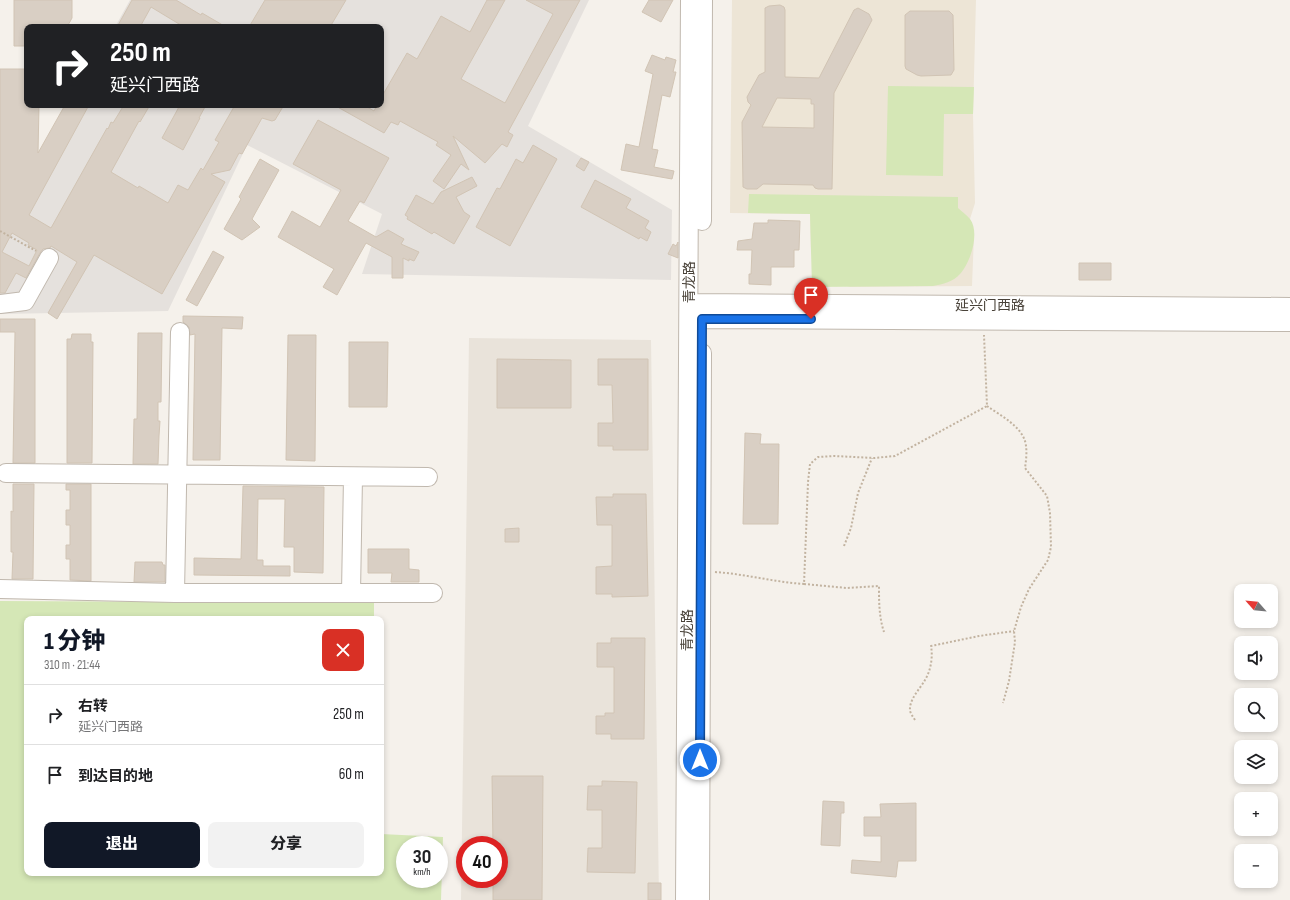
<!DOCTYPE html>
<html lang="zh">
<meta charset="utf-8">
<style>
:root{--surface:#fff;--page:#f2f2f2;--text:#202124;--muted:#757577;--line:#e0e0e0;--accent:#111827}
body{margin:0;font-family:"Sofia Sans Condensed","Noto Sans SC",sans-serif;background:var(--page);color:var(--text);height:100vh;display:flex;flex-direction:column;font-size:15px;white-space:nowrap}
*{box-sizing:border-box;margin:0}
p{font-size:13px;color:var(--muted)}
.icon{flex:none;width:22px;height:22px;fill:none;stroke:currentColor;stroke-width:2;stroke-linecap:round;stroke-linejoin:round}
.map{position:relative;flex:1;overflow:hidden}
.details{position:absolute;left:24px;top:616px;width:360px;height:260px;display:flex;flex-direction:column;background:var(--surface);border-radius:8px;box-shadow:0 2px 6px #0003}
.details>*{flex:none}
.banner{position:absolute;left:24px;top:24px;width:360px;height:84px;border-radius:8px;box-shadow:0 2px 6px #0003;background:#202124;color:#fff;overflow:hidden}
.needle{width:26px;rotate:297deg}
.controls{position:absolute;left:1234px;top:584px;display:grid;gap:8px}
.controls a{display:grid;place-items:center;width:44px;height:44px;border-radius:8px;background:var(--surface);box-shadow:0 2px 6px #0003;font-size:20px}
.speed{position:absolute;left:396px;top:836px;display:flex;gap:8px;font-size:20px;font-weight:700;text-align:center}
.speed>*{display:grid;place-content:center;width:52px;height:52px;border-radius:50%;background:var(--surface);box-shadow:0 2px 6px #0003;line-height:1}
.speed small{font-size:10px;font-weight:400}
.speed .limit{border:6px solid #d22;background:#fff;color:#111}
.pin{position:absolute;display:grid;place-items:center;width:34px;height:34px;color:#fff;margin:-41px -17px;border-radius:50% 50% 50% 0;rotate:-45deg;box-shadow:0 0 4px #0007}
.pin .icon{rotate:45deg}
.me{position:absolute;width:44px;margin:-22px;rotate:0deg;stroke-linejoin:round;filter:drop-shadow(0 0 3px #0008)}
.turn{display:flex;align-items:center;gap:14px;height:84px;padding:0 20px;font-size:18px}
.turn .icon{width:52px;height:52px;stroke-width:2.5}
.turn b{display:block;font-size:28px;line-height:34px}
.round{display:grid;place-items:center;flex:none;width:42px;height:42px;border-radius:8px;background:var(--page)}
.summary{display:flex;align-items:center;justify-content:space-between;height:68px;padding:0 20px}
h1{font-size:24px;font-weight:800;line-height:30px;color:var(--accent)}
.button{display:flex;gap:8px;margin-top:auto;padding:8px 20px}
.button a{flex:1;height:46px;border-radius:8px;background:var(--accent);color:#fff;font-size:16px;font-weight:800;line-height:46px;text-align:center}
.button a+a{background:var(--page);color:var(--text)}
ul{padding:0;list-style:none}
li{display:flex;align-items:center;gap:12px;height:60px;padding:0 20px;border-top:1px solid var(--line)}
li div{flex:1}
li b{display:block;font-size:15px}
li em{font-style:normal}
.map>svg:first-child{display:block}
.residential{fill:#e9e3da;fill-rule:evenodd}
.industrial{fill:#e5e1dd}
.education{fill:#ede5d6}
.green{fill:#d5e7b6;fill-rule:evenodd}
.building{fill:#d9cfc4;stroke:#d1c4b4;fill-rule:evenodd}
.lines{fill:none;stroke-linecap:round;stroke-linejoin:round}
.minor-casing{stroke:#c0b8ae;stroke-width:20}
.path{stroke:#c2b3a0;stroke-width:2;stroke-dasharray:2 2;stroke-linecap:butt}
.minor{stroke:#fff;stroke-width:18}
.route-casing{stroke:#114b97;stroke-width:10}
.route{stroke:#1a73e8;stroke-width:7}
.labels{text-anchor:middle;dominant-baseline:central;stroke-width:4;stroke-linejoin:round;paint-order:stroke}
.street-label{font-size:14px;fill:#494239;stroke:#fff}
</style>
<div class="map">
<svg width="1290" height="900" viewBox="0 0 1290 900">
<rect width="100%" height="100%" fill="#f5f1eb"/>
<path class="residential" d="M 469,338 L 651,340 L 659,900 L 461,900 ZM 465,845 L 499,845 L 499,879 L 465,879 Z"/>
<path class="industrial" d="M 130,0 L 589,0 L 528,126 L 672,210 L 671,280 L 362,274 L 382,214 L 247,145 L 168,311 L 0,314 L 0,228 L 70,105 L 381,105 L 381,27 L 115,27 Z"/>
<path class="education" d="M 732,0 L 976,0 L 973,114 L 975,203 L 970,219 L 974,235 L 972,286 L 850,287 L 837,283 L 811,253 L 810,214 L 730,213 Z"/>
<path class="green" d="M 888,86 L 974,87 L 973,114 L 944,114 L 943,176 L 886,175 Z
M 749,194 L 958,197 L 958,208 C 962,212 967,215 970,219 C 980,232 971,262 960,274 C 953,282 943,284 933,286 L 812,287 L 810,214 L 748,213 Z
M 0,601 L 374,603 L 374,619 L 27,619 L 27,873 L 381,873 L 381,834 L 443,837 L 441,900 L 0,900 ZM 405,845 L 439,845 L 439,879 L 405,879 Z"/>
<path class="building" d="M 14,0 L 72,0 L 72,18 L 67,27 L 27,27 L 27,46 L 14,46 Z
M 132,0 L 176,0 L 201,15 L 202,13 L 226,27 L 184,27 L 151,7 L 140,27 L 117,27 Z
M 265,0 L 346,0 L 330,27 L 249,27 Z
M 487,0 L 505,0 L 461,79 L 505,103 L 553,14 L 526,0 L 580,0 L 508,132 L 513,135 L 507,147 L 502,144 L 485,163 L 453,136 L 469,170 L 461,164 L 444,189 L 433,181 L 451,155 L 436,145 L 438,142 L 400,121 L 398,125 L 391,122 L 384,133 L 334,105 L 364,105 L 374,111 L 377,105 L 381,105 L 381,98 L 407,53 L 417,59 L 441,16 L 470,32 Z
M 649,0 L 673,0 L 661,22 L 642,12 Z
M 780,5 L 784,7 L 785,10 L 785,77 L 819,78 L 854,10 L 858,8 L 869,14 L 872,20 L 834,93 L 832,189 L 818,189 L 815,188 L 813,185 L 763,184 L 757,189 L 747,189 L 743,187 L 742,122 L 751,105 L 748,102 L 747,97 L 759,75 L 765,72 L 765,8 L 769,6 ZM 777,98 L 811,99 L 811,104 L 814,104 L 814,128 L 762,127 Z
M 910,11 L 949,11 L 953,15 L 954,70 L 951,75 L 921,76 L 917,75 L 906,69 L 905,66 L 905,15 Z
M 652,55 L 665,60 L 666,57 L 676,60 L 673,72 L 676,72 L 670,97 L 662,95 L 652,149 L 658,150 L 654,167 L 674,171 L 672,179 L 621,170 L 626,144 L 639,147 L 653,74 L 645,71 Z
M 0,69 L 27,69 L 27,105 L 39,105 L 38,153 L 65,105 L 89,105 L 29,215 L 51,228 L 107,128 L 108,129 L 111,122 L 113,123 L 124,105 L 150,105 L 140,122 L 139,121 L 111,172 L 138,188 L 139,186 L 168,203 L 178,185 L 188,190 L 201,168 L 203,170 L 219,142 L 215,140 L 235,105 L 284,105 L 275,120 L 272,121 L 262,118 L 242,154 L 239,153 L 230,170 L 211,174 L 225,182 L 162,294 L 94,255 L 57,319 L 48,313 L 77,262 L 51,246 L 50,248 L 43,249 L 40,253 L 26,278 L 16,273 L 5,293 L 0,293 ZM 12,233 L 29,243 L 28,245 L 37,250 L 29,266 L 2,252 Z
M 180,105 L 206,105 L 199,118 L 200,118 L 183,150 L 162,138 Z
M 318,120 L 389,158 L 364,203 L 360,201 L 348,221 L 376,237 L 388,230 L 404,239 L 401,244 L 419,252 L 414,261 L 409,259 L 409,261 L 403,258 L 403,278 L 392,278 L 392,257 L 366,243 L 337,295 L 323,287 L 334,269 L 278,237 L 292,211 L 320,227 L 341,190 L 293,164 Z
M 533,145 L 557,159 L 510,246 L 476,227 L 497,188 L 500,189 L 516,159 L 523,163 Z
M 581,158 L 589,162 L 584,171 L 576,166 Z
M 260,159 L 279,170 L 252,219 L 260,227 L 242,240 L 224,229 L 241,199 L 239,197 Z
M 472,177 L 477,186 L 456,197 L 464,212 L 470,216 L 454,244 L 434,232 L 432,234 L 407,219 L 408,217 L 405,215 L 416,195 L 433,204 L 441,192 Z
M 595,180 L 631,199 L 626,208 L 649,221 L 645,228 L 651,232 L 647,241 L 640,237 L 639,239 L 581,207 Z
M 768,220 L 800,221 L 799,250 L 794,250 L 794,267 L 771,267 L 771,285 L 749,284 L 749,274 L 751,274 L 752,250 L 737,250 L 738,241 L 752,239 L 754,223 L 768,223 Z
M 678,242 L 678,258 L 668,254 L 673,244 L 676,246 Z
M 213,251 L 224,257 L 197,306 L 186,300 Z
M 1079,263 L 1111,263 L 1111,280 L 1079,280 Z
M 183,316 L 243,317 L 242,329 L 222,328 L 220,460 L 193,460 L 195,334 L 190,335 L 189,327 L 183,322 Z
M 0,319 L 35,319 L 35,463 L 13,463 L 15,332 L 0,332 Z
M 138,333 L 162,333 L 161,402 L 158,402 L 158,421 L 160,421 L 159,436 L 158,464 L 133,464 L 134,419 L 137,419 Z
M 72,334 L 91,334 L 91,342 L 93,342 L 92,463 L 67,463 L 67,339 L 71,339 Z
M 288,335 L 316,335 L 315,461 L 286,460 Z
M 349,342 L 388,342 L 387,407 L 349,407 Z
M 497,359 L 571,360 L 571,408 L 497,408 Z
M 598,359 L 648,359 L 648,450 L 613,450 L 613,446 L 598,446 L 598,423 L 613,423 L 612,385 L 598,385 Z
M 745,433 L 761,434 L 760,444 L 779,444 L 778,524 L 743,524 Z
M 13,484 L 34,484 L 33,579 L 12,579 L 13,552 L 11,552 L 11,511 L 13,512 Z
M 66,484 L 91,484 L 91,581 L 70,580 L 70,559 L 66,559 L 66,545 L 70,545 L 70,525 L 66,525 L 66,510 L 70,510 L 70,490 L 66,490 Z
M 243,486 L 324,487 L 323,573 L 294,572 L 294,547 L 284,547 L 285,499 L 258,499 L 257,560 L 263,560 L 263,566 L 290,566 L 290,576 L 194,575 L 194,558 L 241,559 Z
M 613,494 L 646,494 L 648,596 L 612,597 L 612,594 L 596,594 L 596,567 L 612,566 L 612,525 L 597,525 L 596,497 L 613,497 Z
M 519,528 L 519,542 L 505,542 L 505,529 Z
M 368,549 L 409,549 L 409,569 L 419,570 L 419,582 L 391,582 L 392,573 L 368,573 Z
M 135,562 L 162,562 L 163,565 L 165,565 L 165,582 L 134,582 Z
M 611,638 L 645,638 L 644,739 L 611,739 L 611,734 L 596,734 L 596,716 L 605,716 L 605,713 L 614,713 L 614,667 L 597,667 L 597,643 L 611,643 Z
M 492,776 L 543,776 L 542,900 L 493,900 L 493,879 L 499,879 L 499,845 L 493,845 Z
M 602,781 L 637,782 L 635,873 L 587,872 L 588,848 L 602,848 L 602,810 L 587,810 L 588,786 L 602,786 Z
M 823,801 L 844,802 L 844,813 L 841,813 L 840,846 L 821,845 Z
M 916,803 L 916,861 L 898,861 L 896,877 L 851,873 L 852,860 L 881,862 L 881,836 L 864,836 L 864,817 L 881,817 L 880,804 Z
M 648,883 L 661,883 L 661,900 L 648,900 Z"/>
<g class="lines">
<g class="minor-casing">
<path id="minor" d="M 702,221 L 703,0
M 689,303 L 1290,307
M 0,304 L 25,301 L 49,258
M 689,319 L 1290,322
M 6,473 L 428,477
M 0,589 L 175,593 L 433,593
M 175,593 L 180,332
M 351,593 L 353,477
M 685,900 L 690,0
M 700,900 L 702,353"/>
</g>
<path class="path" d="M 0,231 L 36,251
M 987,406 C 1001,416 1024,427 1026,446 C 1027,453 1026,461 1025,468 L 1047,496 L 1050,513 L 1051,547 L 1048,560 L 1029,589 L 1021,607 L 1014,631 L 1015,642 L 1009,681 L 1003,703
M 844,546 L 851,528 L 858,493 L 872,458
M 715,572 C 745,574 774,582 804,584 L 808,482 L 810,464 L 818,457 L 834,456 L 874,458 L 895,456 L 987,406 L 984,335
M 804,584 L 847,588 L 879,586 C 879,602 879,617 884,632
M 915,720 C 913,717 911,714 910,711 C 909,699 920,689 925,680 C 931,670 933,657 931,646 L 979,636 L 1014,631"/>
<use href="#minor" class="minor"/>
</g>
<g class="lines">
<g class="route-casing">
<path id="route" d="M 700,760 L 702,319 L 811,319"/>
</g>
<use href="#route" class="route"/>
</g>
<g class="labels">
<g class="street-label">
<text transform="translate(689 282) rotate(-90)">青龙路</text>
<text x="990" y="305">延兴门西路</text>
<text transform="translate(687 630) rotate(-90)">青龙路</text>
</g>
</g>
</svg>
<div class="controls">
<a><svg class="needle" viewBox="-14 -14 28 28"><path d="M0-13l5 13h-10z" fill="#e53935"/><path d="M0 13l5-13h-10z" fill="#757577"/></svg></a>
<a><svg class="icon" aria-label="sound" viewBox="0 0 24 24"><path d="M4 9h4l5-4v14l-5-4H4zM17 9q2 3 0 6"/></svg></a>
<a><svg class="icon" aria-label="search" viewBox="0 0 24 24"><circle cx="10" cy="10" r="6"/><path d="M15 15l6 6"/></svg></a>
<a><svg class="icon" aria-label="layers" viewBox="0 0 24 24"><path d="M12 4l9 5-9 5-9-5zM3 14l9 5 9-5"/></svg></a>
<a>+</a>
<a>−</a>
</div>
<div class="speed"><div>30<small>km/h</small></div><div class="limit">40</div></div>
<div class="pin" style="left:811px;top:319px;background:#d93025"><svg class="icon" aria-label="arrive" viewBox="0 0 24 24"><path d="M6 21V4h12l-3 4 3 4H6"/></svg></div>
<svg class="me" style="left:700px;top:760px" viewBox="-20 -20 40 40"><circle r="17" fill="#1a73e8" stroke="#fff" stroke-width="3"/><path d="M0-11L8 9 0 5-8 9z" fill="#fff"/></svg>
<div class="banner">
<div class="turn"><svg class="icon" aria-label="right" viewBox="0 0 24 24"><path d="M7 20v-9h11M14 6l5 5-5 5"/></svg><div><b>250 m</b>延兴门西路</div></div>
</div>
<section class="details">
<div class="summary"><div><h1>1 分钟</h1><p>310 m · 21:44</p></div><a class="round" style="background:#d93025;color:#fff"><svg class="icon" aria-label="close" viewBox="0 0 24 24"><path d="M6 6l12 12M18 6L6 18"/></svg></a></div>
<ul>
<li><svg class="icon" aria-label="right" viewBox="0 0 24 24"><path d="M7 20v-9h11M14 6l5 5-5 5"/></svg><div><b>右转</b><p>延兴门西路</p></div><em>250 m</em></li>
<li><svg class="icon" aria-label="arrive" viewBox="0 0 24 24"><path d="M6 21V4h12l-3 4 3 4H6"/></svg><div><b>到达目的地</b></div><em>60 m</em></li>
</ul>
<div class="button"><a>退出</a><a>分享</a></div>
</section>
</div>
